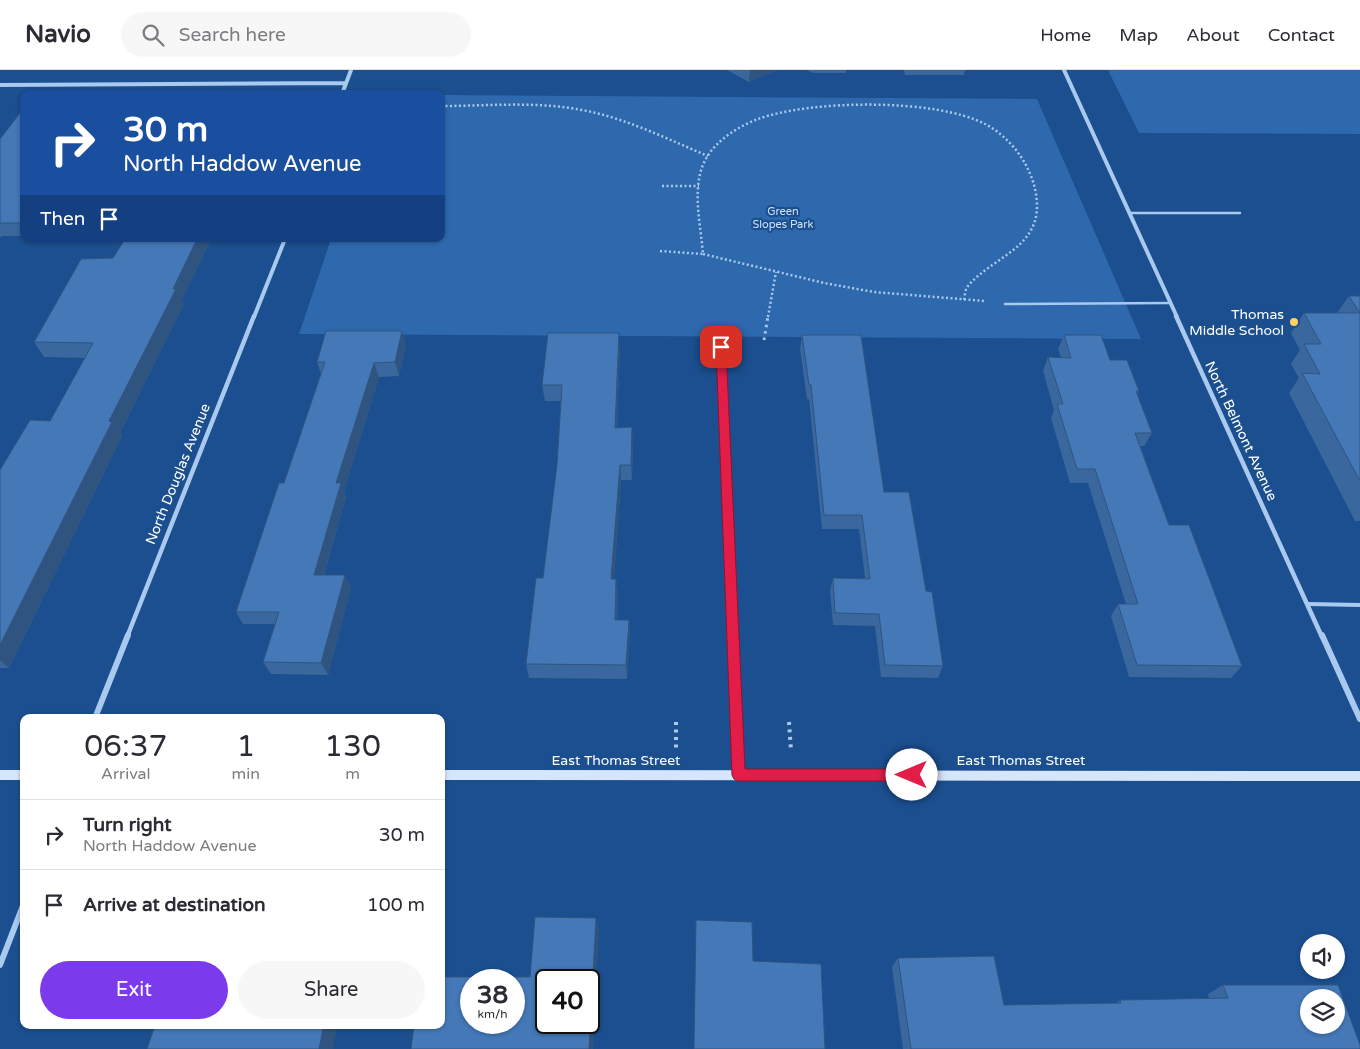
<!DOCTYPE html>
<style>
:root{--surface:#fff;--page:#f7f7f7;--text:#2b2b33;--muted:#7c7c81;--line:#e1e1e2;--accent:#7c3aed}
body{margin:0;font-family:"Varela Round",sans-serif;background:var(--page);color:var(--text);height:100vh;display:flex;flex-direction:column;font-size:19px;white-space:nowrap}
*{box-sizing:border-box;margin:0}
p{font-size:16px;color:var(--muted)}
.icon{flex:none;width:28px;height:28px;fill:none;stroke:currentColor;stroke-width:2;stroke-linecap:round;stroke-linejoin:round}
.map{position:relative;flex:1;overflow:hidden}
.side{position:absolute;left:20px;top:644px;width:425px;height:315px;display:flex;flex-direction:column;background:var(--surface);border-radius:10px;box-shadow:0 1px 4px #0004}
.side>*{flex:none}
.guide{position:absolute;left:20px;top:20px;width:425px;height:152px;border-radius:10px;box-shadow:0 1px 4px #0004;background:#1a4fa0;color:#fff;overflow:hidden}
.fabs{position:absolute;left:1300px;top:864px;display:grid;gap:10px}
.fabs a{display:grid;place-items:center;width:45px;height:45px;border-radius:50%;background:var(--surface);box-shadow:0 1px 4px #0004;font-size:25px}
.speed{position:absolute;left:460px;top:899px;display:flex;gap:10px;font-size:25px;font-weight:700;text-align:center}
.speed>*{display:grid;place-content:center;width:65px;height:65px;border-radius:50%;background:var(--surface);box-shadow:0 1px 4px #0004;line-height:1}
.speed small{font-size:12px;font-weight:400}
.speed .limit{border:2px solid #111;border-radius:8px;background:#fff;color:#111}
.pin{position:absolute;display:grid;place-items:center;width:42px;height:42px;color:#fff;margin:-21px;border-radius:10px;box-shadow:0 2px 8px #0006}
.me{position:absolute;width:55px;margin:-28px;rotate:270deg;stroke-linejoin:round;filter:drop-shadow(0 0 4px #0008)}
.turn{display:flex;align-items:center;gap:18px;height:105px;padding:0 20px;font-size:22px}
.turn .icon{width:65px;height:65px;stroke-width:2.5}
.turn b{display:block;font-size:35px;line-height:42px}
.then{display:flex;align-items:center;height:48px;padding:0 20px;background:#0003;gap:10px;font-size:19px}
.eta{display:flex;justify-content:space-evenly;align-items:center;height:85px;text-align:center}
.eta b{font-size:30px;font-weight:600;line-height:35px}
.button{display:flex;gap:10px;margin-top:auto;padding:10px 20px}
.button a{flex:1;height:58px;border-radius:30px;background:var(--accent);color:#fff;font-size:20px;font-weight:600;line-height:58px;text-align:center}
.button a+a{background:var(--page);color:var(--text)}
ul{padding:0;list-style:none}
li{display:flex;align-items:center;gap:15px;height:70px;padding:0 20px;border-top:1px solid var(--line)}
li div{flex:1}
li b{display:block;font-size:19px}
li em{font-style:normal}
header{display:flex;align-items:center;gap:30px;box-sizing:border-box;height:70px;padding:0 25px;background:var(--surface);border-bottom:1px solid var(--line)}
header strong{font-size:24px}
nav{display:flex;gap:28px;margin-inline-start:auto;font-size:18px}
.search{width:350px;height:45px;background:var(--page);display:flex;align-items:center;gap:12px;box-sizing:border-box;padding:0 18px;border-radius:28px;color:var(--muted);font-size:19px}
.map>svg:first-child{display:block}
.green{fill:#2e69ad}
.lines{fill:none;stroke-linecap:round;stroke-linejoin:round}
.path-far2{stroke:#a9c9ee;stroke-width:2.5;stroke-dasharray:2 2.5;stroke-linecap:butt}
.path-far1{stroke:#a9c9ee;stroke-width:3;stroke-dasharray:2.5 4;stroke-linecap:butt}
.path{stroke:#a9c9ee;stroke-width:4;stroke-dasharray:3 4.5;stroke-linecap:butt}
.lane-far1{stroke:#a9c9ee;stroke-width:2.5}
.lane{stroke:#a9c9ee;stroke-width:4}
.street-far2{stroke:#a9c9ee;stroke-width:4}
.street-far1{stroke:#a9c9ee;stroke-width:4.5}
.street{stroke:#a9c9ee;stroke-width:6}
.secondary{fill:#d6e6fa;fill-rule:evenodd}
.wall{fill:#3a679d}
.shaded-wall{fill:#305480}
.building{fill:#4478b7;stroke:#305480;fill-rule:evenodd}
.route{fill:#e11d48;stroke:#92132f}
.poi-dot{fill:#ffd166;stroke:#1b4f8f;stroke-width:2}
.labels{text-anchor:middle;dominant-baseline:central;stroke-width:4.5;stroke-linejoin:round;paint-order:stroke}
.far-park-label{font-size:11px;fill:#cfe3fa;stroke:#1b4f8f}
.poi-label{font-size:14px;fill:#fff;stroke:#1b4f8f;text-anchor:end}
.street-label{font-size:14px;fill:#fff;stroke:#1b4f8f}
</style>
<header>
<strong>Navio</strong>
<div class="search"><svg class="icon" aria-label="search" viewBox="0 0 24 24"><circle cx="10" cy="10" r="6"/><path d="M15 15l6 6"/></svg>Search here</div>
<nav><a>Home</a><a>Map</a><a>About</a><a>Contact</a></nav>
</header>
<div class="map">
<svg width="1360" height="979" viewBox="0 0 1360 979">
<rect width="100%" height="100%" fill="#1b4f8f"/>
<path class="green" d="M 1108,0 L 1360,0 L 1360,64 L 1139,63 Z
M 441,25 L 1037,29 L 1141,269 L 299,264 L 331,169 L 441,169 Z"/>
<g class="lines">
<path class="path-far2" d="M 441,36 C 488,36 536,31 582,40 C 626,48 667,69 708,86
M 662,116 L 699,116
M 660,181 L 703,184 C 701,155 690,114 707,87 C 717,70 739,56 758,49 C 810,30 935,28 985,54 C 1014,69 1037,103 1037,136 C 1037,179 991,188 968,216 C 965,219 965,225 964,230
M 703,184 L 824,213 L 874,222 L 985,231
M 768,247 L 776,202"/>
<path class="path-far1" d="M 764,270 L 768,246"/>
<path class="path" d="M 676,652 L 676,682
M 789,652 L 791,681"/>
<path class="lane-far1" d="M 1129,143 L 1240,143
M 1005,234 L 1170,233"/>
<path class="lane" d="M 1308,534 L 1360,535"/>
<path class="street-far2" d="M 1064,0 L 1177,247
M 0,15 L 346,13
M 342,24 L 351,0
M 254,247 L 285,169"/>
<path class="street-far1" d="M 1176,246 L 1322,567
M 721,277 L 733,567
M 127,567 L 254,246"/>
<path class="street" d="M 732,565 L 738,705
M 1322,565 L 1360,649
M 95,648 L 128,565
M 0,895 L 24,833"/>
<path class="secondary" d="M 0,700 L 24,700 L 24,710 L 0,710 Z
M 441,700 L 1360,701 L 1360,711 L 441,710 Z"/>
</g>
<path class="wall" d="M 727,0 L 777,0 L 749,12 Z
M 806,0 L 846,0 L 846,3 L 814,3 Z
M 904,0 L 965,0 L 964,5 L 905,5 Z
M 24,38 L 24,166 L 2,166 L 0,168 L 0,69 Z
M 125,169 L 211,169 L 182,230 L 184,234 L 120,363 L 122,366 L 9,598 L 0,598 L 0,400 L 50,351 L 85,288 L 44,287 L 34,272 L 113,188 Z
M 1349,226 L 1360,226 L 1360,451 L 1355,451 L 1289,323 L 1299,308 L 1291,294 L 1300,280 L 1291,263 L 1304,243 L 1337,243 Z
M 802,265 L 884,422 L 926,521 L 943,596 L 938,608 L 881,607 L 875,556 L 833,555 L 830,520 L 833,508 L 865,508 L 859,459 L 822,459 L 809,329 L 807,329 L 800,279 Z
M 1064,265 L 1110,290 L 1139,321 L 1137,324 L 1152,363 L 1144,376 L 1140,376 L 1169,455 L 1242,596 L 1231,608 L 1129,607 L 1111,546 L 1118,534 L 1126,534 L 1088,413 L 1070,413 L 1051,348 L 1054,340 L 1043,301 L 1048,287 L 1061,288 L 1058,279 Z
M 406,274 L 399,306 L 379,307 L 344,421 L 346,427 L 324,505 L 351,518 L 328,605 L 271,604 L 263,592 L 275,554 L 243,554 L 236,542 L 284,413 L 321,304 L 317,292 Z
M 620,279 L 617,358 L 633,373 L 632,410 L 621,410 L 614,509 L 616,509 L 618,524 L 617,550 L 629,550 L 630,564 L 627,609 L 529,608 L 526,594 L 543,508 L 557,395 L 561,331 L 545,331 L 542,315 Z
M 898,888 L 1004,935 L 1116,933 L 1120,930 L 1209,929 L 1208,924 L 1223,915 L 1360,979 L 903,979 L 892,897 Z"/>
<path class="shaded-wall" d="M 750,0 L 777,0 L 749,12 Z
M 197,169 L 211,169 L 182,230 L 184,234 L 120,363 L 122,366 L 9,598 L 0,590 L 0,575 Z
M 402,261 L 406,274 L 399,306 L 395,292 Z
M 619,263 L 620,279 L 616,373 L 615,358 Z
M 374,293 L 379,307 L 344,421 L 346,427 L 320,518 L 314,505 L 336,413 Z
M 632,357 L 633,373 L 632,410 L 631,395 Z
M 620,395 L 621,410 L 613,524 L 611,509 Z
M 345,505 L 351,518 L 328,605 L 321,593 Z
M 616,509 L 618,524 L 616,564 L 615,550 Z
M 629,550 L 630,564 L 627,609 L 626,595 Z
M 596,848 L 599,860 L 593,979 L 589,979 Z
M 324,955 L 338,955 L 333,979 L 319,979 Z"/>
<path class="building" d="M 24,38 L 24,153 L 0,153 L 0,69 Z
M 125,169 L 197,169 L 173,219 L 176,219 L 109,351 L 112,352 L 0,575 L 0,400 L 30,350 L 50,351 L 93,273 L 34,272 L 81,189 L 113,188 Z
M 1349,226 L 1360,226 L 1360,411 L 1302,303 L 1320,304 L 1304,274 L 1321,274 L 1304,243 L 1360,243 Z
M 326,261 L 402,261 L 395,292 L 374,293 L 336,413 L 341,413 L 314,505 L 345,505 L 321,593 L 263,592 L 279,542 L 236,542 L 279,413 L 284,413 L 325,292 L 317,292 Z
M 548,263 L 619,263 L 615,358 L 632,357 L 631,395 L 620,395 L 611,509 L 616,509 L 615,550 L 629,550 L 626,595 L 526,594 L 536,508 L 543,508 L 557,395 L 562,315 L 542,315 Z
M 802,265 L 861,265 L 884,422 L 909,422 L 926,521 L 932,522 L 943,596 L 885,595 L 879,544 L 835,543 L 833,508 L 870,509 L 862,445 L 824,445 L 811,315 L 809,315 Z
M 1064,265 L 1101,265 L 1110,290 L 1127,290 L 1139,321 L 1136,321 L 1152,363 L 1135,363 L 1169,455 L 1189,455 L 1242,596 L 1137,595 L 1118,534 L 1138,534 L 1095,399 L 1077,399 L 1057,334 L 1063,334 L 1048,287 L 1071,288 Z
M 535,847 L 596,848 L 589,979 L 411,979 L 414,955 L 441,955 L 441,907 L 530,907 ZM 471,910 L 514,910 L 514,952 L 471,952 ZM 546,910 L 589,910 L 589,952 L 546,952 Z
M 696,850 L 752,852 L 753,891 L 821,894 L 825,979 L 694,979 Z
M 994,886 L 1004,935 L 1121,933 L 1120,930 L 1228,928 L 1223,915 L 1338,915 L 1360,975 L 1360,979 L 911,979 L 898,888 ZM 1309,928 L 1336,928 L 1336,955 L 1309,955 Z
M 155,955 L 324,955 L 319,979 L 147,979 Z"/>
<path class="route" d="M 721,274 L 726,277 L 745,699 L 912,699 L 917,701 L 919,705 L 917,709 L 912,711 L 738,711 L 734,709 L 732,705 L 716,277 Z"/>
<circle class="poi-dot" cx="1294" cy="252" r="5"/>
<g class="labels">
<g class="far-park-label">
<text x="783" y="141">Green<tspan x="783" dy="13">Slopes Park</tspan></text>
</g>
<g class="poi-label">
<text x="1284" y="244">Thomas<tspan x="1284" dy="16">Middle School</tspan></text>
</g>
<g class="street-label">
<text transform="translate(1241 361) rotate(65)">North Belmont Avenue</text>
<text transform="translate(178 404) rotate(-68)">North Douglas Avenue</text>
<text x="616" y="690">East Thomas Street</text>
<text x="1021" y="690">East Thomas Street</text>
</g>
</g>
</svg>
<div class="fabs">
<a><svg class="icon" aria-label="sound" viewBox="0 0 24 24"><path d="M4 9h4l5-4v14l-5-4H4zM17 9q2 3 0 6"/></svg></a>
<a><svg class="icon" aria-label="layers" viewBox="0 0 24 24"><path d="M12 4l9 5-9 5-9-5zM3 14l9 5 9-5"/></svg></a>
</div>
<div class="speed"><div>38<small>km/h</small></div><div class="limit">40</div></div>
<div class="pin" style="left:721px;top:277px;background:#d93025"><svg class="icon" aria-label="arrive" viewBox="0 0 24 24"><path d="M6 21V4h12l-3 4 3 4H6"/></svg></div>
<svg class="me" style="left:912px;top:705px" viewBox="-20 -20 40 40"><circle r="19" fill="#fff"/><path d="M0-13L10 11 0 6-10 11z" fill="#e11d48"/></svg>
<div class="guide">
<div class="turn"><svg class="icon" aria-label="right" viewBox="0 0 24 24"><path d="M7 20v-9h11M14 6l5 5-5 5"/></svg><div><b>30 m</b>North Haddow Avenue</div></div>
<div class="then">Then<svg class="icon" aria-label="arrive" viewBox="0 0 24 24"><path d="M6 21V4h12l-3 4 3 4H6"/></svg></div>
</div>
<section class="side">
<div class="eta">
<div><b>06:37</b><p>Arrival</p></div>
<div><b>1</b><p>min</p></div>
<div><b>130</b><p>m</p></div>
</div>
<ul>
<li><svg class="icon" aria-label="right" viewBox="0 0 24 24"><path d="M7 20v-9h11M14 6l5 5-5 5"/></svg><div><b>Turn right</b><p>North Haddow Avenue</p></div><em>30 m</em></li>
<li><svg class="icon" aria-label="arrive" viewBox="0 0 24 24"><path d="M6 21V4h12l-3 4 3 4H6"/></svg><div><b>Arrive at destination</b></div><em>100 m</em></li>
</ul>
<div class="button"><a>Exit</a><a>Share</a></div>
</section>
</div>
